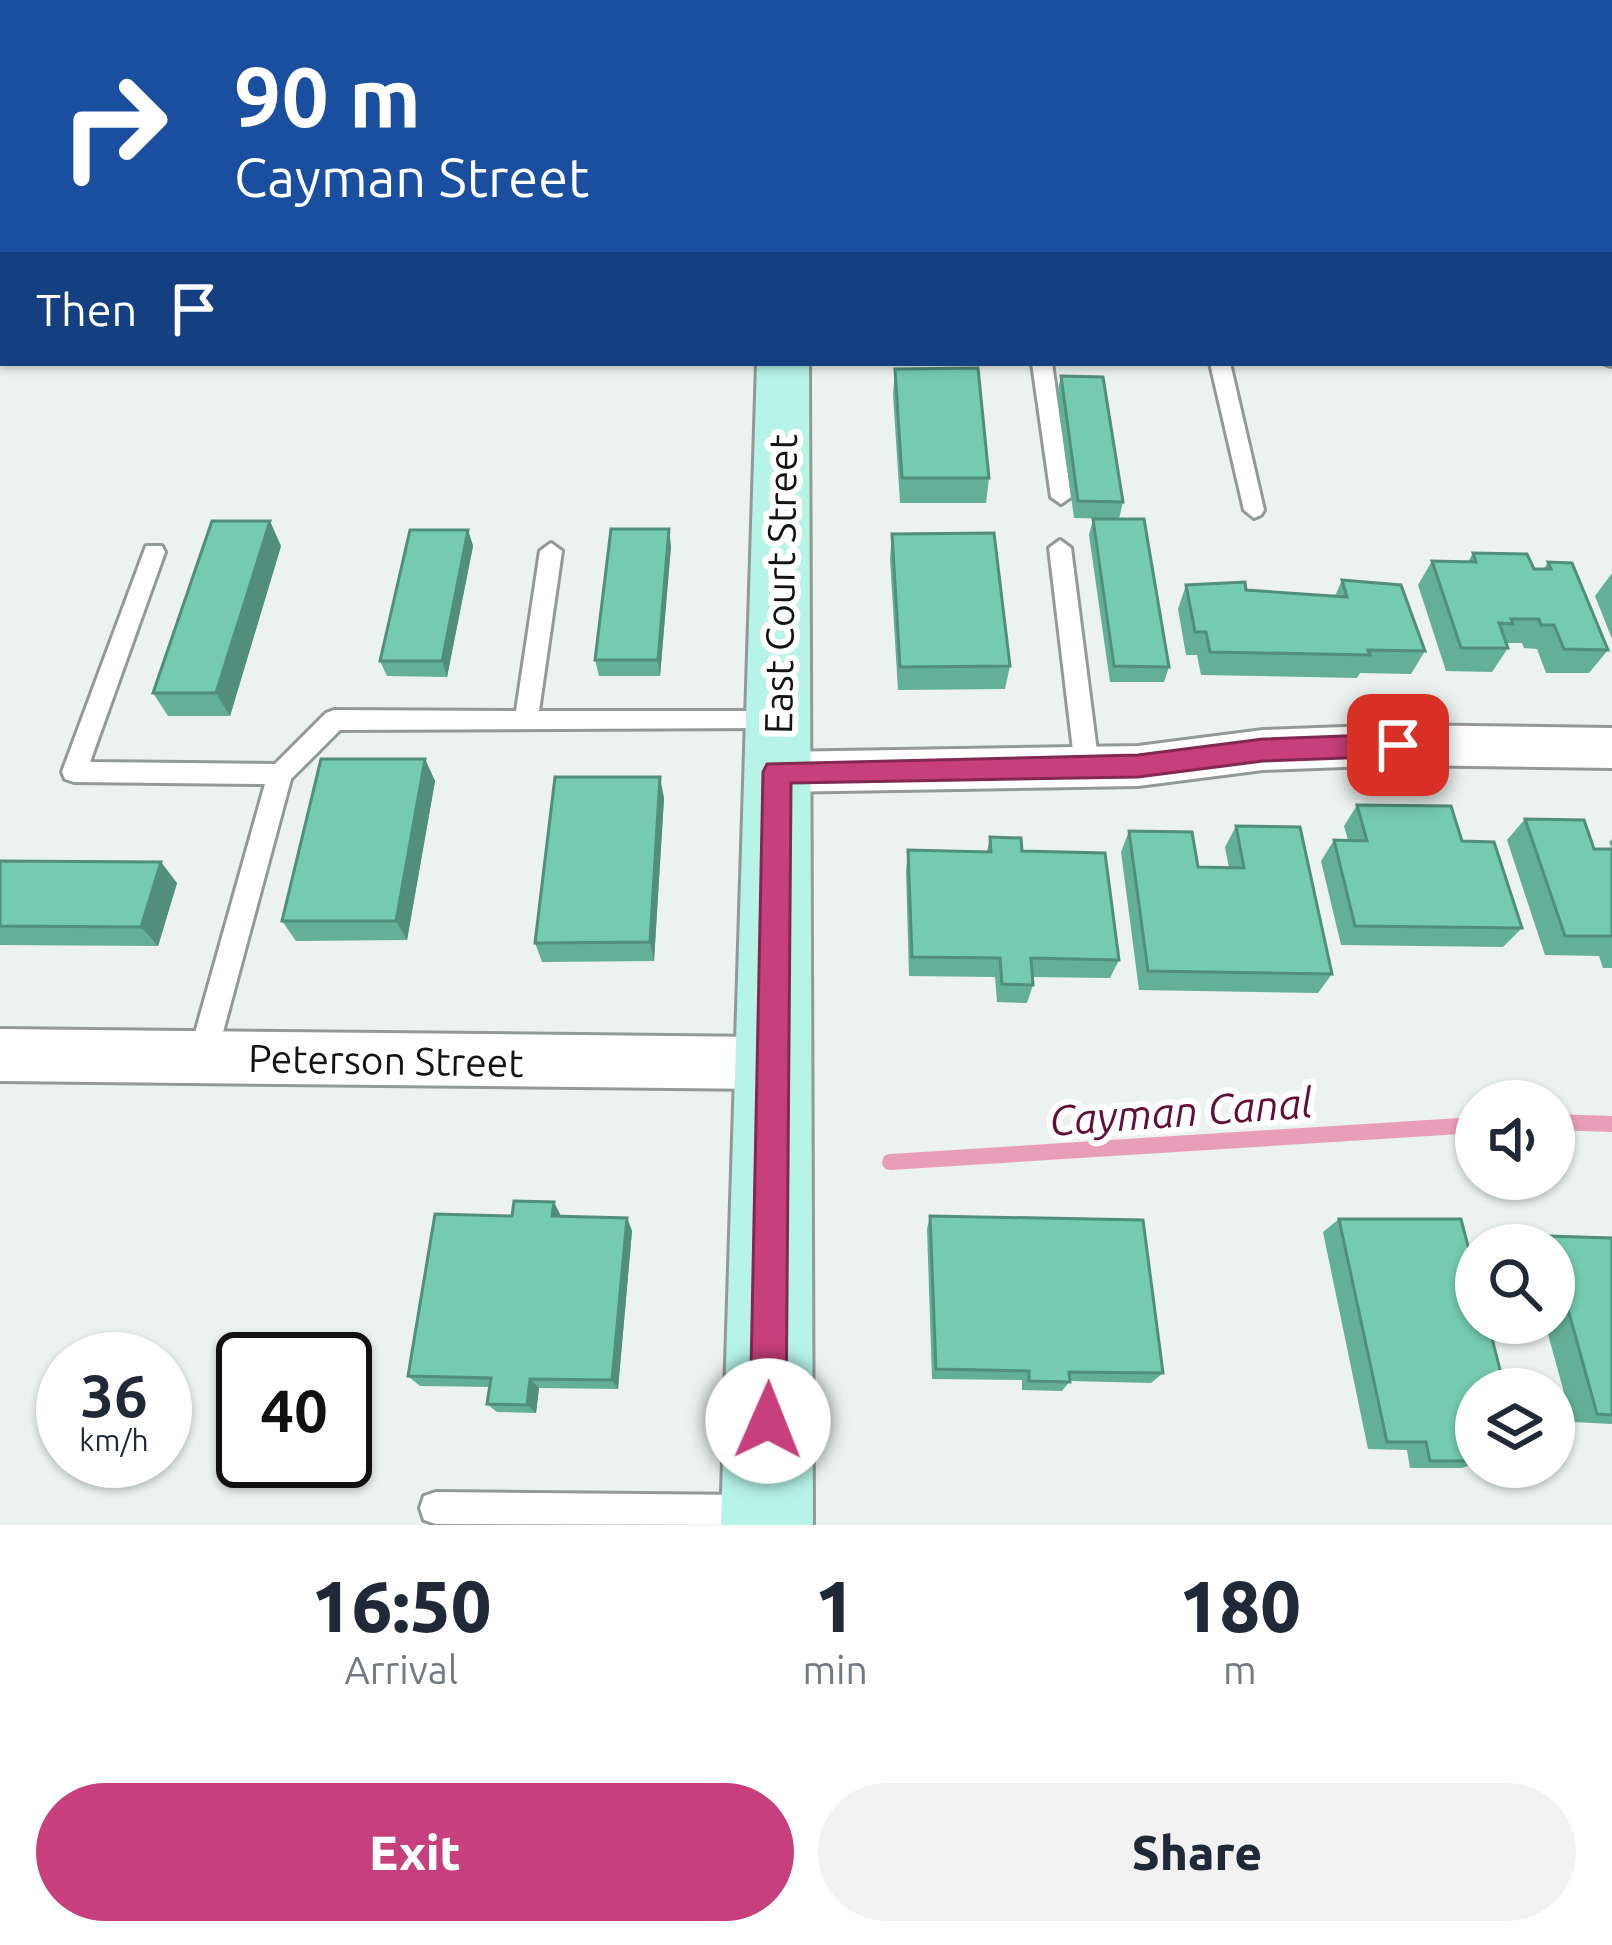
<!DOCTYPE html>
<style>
:root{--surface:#fff;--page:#f2f2f3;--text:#1f2937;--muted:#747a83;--accent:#c73f7c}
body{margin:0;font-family:Ubuntu,sans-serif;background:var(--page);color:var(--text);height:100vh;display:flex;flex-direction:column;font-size:45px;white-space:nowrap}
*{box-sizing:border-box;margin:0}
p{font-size:39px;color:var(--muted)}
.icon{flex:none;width:66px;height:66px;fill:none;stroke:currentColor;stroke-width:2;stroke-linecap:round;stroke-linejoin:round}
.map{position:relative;height:1525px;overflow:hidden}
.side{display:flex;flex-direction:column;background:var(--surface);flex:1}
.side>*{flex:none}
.hud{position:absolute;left:0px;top:0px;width:1614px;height:366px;box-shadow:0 3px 9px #0004;background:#1a4fa0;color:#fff;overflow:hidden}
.controls{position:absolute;left:1455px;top:1080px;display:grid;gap:24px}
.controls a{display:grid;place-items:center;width:120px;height:120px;border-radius:50%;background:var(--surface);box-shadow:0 3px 9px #0004;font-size:60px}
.speed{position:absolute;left:36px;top:1332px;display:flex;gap:24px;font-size:60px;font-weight:700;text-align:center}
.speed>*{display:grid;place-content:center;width:156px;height:156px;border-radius:50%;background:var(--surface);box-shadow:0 3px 9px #0004;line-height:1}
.speed small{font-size:30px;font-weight:400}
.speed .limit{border:6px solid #111;border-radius:18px;background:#fff;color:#111}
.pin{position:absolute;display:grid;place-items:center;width:102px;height:102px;color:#fff;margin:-51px;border-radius:24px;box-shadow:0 6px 18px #0006}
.me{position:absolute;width:132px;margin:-66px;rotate:1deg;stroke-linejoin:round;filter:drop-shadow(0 0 9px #0008)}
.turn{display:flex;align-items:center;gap:42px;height:252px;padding:0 36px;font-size:54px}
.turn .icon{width:156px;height:156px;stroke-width:2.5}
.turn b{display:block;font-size:84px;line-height:102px}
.then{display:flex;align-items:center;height:114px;padding:0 36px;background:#0003;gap:24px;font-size:45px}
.eta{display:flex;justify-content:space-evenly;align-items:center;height:204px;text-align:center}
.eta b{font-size:72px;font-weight:800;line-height:84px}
.button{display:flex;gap:24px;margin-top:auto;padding:24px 36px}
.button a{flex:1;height:138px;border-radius:72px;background:var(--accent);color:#fff;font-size:48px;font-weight:800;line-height:138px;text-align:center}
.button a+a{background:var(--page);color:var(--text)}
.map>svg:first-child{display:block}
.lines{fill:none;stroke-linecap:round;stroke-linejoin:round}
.stream{stroke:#e89eb8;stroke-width:16}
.lane-casing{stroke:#939997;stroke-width:6}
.street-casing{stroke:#939997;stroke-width:6}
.secondary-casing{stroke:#939997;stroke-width:6}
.lane{fill:#fff;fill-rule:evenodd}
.street{fill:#fff;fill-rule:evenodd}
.secondary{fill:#b6f4e7;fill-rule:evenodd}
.wall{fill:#64af97}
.shaded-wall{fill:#518e7b}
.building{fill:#74cbb0;stroke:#518e7b;stroke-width:3}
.route{fill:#c73f7c;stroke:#812951;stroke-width:3}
.labels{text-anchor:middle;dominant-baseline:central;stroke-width:12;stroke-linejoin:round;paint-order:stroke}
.street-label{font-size:39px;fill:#121514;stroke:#fff}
.water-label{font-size:42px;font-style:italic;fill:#630d38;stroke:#fff}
</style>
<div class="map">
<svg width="1612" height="1525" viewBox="0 0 1612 1525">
<rect width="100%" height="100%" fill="#ebf2ef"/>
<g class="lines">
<path class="stream" d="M 1554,1122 L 1612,1124
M 890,1162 L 1476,1125"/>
<g class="lane-casing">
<path id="lane" d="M 1032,363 L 1052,363 L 1071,497 L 1061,504 L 1051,497 Z
M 1210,363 L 1230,363 L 1264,510 L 1261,515 L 1254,518 L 1244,510 Z
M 1060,540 L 1071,548 L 1099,767 L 1096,774 L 1078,774 L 1075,767 L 1049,548 Z
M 551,543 L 562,551 L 539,711 L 776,711 L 784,714 L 788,721 L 784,728 L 340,730 L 291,779 L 216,1058 L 212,1067 L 202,1071 L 192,1067 L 188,1058 L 265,784 L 74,782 L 65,779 L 62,772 L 146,546 L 162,546 L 165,552 L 90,762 L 275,764 L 326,713 L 334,710 L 516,711 L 540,551 Z
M 436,1492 L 753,1495 L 765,1499 L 769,1511 L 765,1523 L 759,1525 L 436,1524 L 424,1520 L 420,1508 L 424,1496 Z"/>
</g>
<g class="street-casing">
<path id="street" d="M 410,0 L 441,0 L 443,3 L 412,3 Z
M 1180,0 L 1210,0 L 1211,3 L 1181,3 Z
M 1572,0 L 1602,0 L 1603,3 L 1573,3 Z
M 1611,30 L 1612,30 L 1612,50 L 1611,50 Z
M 1611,65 L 1612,65 L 1612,83 L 1611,83 Z
M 0,104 L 3,105 L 3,130 L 0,129 Z
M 1612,340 L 1612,366 L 1611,366 L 1602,363 L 1611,363 Z
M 1398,725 L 1612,728 L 1612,768 L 1398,765 L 1263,770 L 1138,786 L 777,792 L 760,786 L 753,772 L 760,758 L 777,752 L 1138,746 L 1263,730 Z
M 0,1029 L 772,1037 L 792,1044 L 800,1063 L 792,1082 L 772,1089 L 0,1081 Z"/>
</g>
<g class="secondary-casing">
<path id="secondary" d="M 769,0 L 809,0 L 809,3 L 769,3 Z
M 757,363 L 809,363 L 813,1525 L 721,1525 Z"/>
</g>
<use href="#lane" class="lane"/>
<use href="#street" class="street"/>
<use href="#secondary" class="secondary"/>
</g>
<path class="wall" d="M 895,369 L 989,478 L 986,503 L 900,503 L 893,394 Z
M 1061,376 L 1123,502 L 1119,519 L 1074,518 L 1057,394 Z
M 1093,519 L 1169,667 L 1164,682 L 1110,682 L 1089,535 Z
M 468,530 L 473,546 L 447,677 L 387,676 L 380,661 Z
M 892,534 L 1010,666 L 1005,689 L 898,690 L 890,559 Z
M 281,546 L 230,716 L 168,716 L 153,693 Z
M 671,546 L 660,676 L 599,676 L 595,660 Z
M 1473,553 L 1534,569 L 1544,569 L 1548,562 L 1608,650 L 1589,673 L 1546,673 L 1537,649 L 1524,648 L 1522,643 L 1506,643 L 1508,648 L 1492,672 L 1446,671 L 1418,585 L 1432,561 L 1468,562 Z
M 1612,573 L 1612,639 L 1595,596 Z
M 1342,580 L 1425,651 L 1411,674 L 1360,673 L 1357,678 L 1201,675 L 1197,655 L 1186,655 L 1178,609 L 1186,585 L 1335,596 Z
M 425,759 L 435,781 L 407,940 L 296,941 L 282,921 Z
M 664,798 L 654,961 L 542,962 L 535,943 Z
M 1357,805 L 1462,841 L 1522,928 L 1503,947 L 1341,945 L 1321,861 L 1334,840 L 1348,840 L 1344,826 Z
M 1525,819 L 1594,849 L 1612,849 L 1609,842 L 1612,839 L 1612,968 L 1603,968 L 1599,956 L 1545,955 L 1507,840 Z
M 1236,826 L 1332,974 L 1318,993 L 1139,990 L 1121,852 L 1129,831 L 1198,867 L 1229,868 L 1225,847 Z
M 990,837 L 1022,851 L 1119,960 L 1110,978 L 1032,977 L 1033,985 L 1027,1003 L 997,1002 L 995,977 L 909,976 L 906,871 L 908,850 L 987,851 Z
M 0,861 L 177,883 L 158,946 L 0,945 Z
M 561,1216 L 627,1218 L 632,1231 L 618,1389 L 539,1388 L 536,1413 L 497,1412 L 487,1404 L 490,1387 L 420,1386 L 408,1376 Z
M 930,1216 L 1163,1373 L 1151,1383 L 1070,1381 L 1062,1391 L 1022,1390 L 1022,1380 L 932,1379 L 927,1229 Z
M 1339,1219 L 1476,1389 L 1476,1463 L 1462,1468 L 1410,1468 L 1407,1450 L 1368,1449 L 1323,1232 Z
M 1548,1236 L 1612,1238 L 1612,1424 L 1572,1422 L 1545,1323 L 1554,1323 L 1554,1245 L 1533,1245 Z"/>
<path class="shaded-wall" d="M 270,521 L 281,546 L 230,716 L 216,693 Z
M 669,529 L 671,546 L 660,676 L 658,660 Z
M 468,530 L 473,546 L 447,677 L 442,661 Z
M 425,759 L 435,781 L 407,940 L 396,921 Z
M 660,777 L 664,798 L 654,961 L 650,942 Z
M 161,862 L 177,883 L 158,946 L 141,927 Z
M 554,1202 L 561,1216 L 552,1216 Z
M 627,1218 L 632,1231 L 618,1389 L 612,1380 Z
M 530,1379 L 539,1388 L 536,1413 L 527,1405 Z"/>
<path class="building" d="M 978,368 L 989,478 L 902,478 L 895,369 Z
M 1061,376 L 1103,377 L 1123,502 L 1078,501 Z
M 1093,519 L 1144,519 L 1169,667 L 1114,666 Z
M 212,521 L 270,521 L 216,693 L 153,693 Z
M 611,529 L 669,529 L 658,660 L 595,660 Z
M 410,530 L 468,530 L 442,661 L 380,661 Z
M 994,533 L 1010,666 L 900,667 L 892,534 Z
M 1473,553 L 1527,554 L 1534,569 L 1551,569 L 1548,562 L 1572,563 L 1608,650 L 1564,649 L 1554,625 L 1541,625 L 1539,619 L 1511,619 L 1513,624 L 1499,623 L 1508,648 L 1461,648 L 1432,561 L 1476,562 Z
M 1342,580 L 1401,585 L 1425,651 L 1368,650 L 1370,655 L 1210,652 L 1206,632 L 1195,632 L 1186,585 L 1245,582 L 1246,590 L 1347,597 Z
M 321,759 L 425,759 L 396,921 L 282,921 Z
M 555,777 L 660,777 L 650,942 L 535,943 Z
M 1357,805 L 1451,806 L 1462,841 L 1494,842 L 1522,928 L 1355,926 L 1334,840 L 1367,841 Z
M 1525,819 L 1584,820 L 1594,849 L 1612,849 L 1612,936 L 1565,936 Z
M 1236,826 L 1300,827 L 1332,974 L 1148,971 L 1129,831 L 1192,832 L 1198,867 L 1244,868 Z
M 990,837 L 1021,838 L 1022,851 L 1105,853 L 1119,960 L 1031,958 L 1033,985 L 1002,984 L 1000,958 L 912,957 L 908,850 L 991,852 Z
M 0,861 L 161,862 L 141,927 L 0,926 Z
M 514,1201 L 554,1202 L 552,1216 L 627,1218 L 612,1380 L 530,1379 L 527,1405 L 487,1404 L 491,1378 L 408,1376 L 435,1214 L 512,1216 Z
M 930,1216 L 1143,1220 L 1163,1373 L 1069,1372 L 1070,1382 L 1029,1381 L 1029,1371 L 936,1369 Z
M 1339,1219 L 1461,1219 L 1476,1277 L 1476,1323 L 1488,1323 L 1505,1389 L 1476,1389 L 1476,1461 L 1430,1461 L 1426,1442 L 1387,1442 Z
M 1548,1236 L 1612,1238 L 1612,1415 L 1597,1414 L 1554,1259 L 1554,1245 L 1550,1245 Z"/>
<path class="route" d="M 1398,734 L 1411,745 L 1398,756 L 1263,761 L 1138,777 L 791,783 L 786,1421 L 781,1434 L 768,1440 L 755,1434 L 750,1421 L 763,772 L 767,764 L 1138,755 L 1263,739 Z"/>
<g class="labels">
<g class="street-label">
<text transform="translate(780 584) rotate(-89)">East Court Street</text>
<text transform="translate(386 1060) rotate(1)">Peterson Street</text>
</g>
<g class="water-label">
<text transform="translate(1181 1111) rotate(-4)">Cayman Canal</text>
</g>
</g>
</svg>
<div class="controls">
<a><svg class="icon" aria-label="sound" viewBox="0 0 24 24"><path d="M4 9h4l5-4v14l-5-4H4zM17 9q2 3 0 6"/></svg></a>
<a><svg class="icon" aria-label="search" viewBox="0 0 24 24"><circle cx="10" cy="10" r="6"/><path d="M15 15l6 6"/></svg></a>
<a><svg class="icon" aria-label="layers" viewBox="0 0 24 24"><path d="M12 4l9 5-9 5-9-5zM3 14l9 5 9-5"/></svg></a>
</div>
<div class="speed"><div>36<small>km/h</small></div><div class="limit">40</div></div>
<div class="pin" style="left:1398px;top:745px;background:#d93025"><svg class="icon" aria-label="arrive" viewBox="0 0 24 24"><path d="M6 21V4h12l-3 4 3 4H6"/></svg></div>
<svg class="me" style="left:768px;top:1421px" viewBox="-20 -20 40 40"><circle r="19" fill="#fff"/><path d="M0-13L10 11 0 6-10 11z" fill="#c73f7c"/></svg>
<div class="hud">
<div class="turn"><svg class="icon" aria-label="right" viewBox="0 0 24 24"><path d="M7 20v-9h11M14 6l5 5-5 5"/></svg><div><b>90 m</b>Cayman Street</div></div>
<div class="then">Then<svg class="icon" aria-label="arrive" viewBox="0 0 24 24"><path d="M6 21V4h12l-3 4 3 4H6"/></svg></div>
</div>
</div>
<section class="side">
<div class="eta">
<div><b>16:50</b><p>Arrival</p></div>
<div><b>1</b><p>min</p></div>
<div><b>180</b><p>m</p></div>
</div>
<div class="button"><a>Exit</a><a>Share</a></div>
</section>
